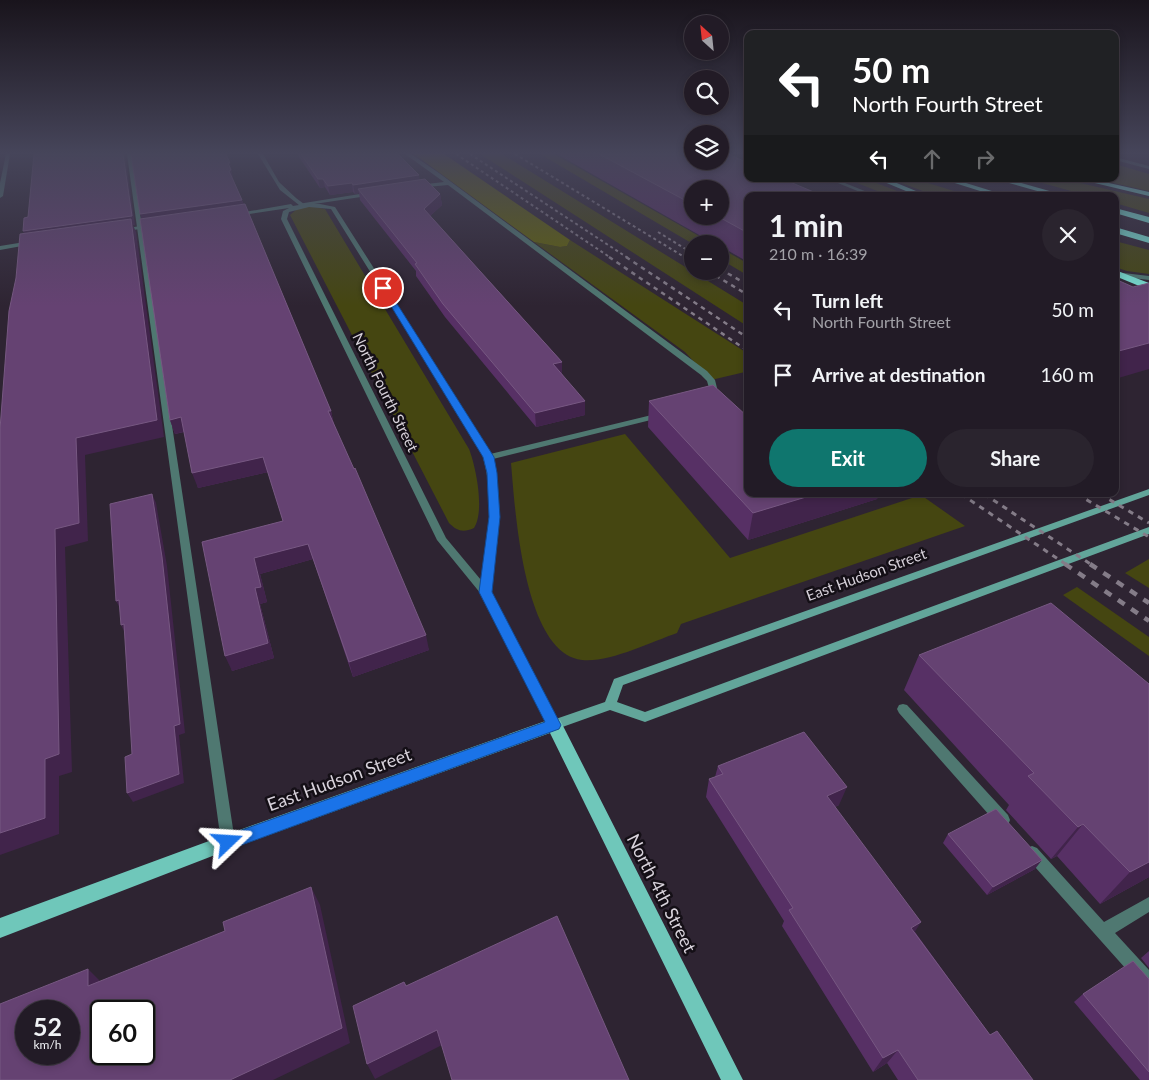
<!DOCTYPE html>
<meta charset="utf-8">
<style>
:root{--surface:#221b26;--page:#2a242e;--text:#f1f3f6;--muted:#a2a1a7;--line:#3f3943;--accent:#0f766e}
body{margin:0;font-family:Lato,sans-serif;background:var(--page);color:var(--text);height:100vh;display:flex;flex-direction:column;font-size:19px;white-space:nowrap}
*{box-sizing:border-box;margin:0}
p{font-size:16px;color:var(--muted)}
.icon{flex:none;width:28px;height:28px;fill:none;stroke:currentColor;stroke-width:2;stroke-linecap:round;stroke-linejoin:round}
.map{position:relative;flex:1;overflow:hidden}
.drawer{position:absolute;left:744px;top:192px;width:375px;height:305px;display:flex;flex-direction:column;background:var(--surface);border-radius:10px;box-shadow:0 2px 8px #0003,0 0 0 1px var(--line)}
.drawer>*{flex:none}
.hud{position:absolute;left:744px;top:30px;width:375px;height:152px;border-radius:10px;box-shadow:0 2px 8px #0003,0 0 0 1px var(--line);background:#202124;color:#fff;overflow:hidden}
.needle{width:32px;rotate:333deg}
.controls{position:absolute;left:684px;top:15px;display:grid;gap:10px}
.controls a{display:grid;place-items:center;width:45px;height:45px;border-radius:50%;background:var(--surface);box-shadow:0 2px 8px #0003,0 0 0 1px var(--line);font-size:25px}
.speed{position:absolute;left:15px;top:1000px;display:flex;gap:10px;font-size:25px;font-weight:700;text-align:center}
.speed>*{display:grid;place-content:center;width:65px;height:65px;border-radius:50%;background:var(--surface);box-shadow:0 2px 8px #0003,0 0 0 1px var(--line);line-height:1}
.speed small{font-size:12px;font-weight:400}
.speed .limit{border:2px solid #111;border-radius:8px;background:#fff;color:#111}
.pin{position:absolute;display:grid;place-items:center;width:42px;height:42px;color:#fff;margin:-21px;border:2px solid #fff;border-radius:50%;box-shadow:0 1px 5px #0007}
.me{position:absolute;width:55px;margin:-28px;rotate:70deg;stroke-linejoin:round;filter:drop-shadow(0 0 4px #0008)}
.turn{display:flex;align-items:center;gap:18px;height:105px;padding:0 25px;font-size:22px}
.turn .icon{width:65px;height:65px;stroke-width:2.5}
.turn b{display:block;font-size:35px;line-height:42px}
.lanes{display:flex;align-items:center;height:48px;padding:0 25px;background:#0003;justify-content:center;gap:25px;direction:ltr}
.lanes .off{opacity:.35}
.round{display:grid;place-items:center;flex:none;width:52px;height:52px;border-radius:26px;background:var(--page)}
.summary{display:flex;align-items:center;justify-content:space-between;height:85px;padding:0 25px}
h1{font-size:30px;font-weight:700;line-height:38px}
.primary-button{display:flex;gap:10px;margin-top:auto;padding:10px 25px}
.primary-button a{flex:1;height:58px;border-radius:30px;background:var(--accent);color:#fff;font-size:20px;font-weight:700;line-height:58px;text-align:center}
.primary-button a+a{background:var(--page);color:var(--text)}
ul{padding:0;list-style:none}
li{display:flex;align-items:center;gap:15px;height:65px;padding:0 25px}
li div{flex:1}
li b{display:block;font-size:19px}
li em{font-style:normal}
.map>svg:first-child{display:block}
.green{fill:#454611}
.forest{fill:#616305}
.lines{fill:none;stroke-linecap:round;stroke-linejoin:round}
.lane{fill:#4f7871;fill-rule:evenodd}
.street{fill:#4f7871;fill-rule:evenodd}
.secondary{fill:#62a59a;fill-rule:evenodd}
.primary{fill:#6fc7ba;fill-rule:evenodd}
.highway{fill:#7ae7d7;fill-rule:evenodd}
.rail-far3{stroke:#847c88;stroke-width:2;stroke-dasharray:3 3;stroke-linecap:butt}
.rail-far2{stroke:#847c88;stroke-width:2.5;stroke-dasharray:4.5 4.5;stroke-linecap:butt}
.rail-far1{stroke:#847c88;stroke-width:3;stroke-dasharray:5.5 5.5;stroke-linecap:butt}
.rail{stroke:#847c88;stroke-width:4.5;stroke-dasharray:8 8;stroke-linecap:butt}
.wall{fill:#573065;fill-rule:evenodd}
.shaded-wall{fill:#41244b}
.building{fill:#654272;stroke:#775882;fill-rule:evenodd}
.route{fill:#1a73e8;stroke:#114b97}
.labels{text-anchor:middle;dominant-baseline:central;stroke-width:5;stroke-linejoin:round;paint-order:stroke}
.street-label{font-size:15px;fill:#d8d2db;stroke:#140f16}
.near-street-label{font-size:18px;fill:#d8d2db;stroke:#140f16}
</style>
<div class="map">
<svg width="1149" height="1080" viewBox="0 0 1149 1080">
<rect width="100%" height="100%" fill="#2e2432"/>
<path class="green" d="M 480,154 L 502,154 L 747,305 L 747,326 Z
M 540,154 L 554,154 L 713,244 L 693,244 Z
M 1115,164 L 1149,174 L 1149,191 L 1096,179 L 1115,179 Z
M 847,179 L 866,179 L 910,196 L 890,196 Z
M 891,179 L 915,179 L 970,196 L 936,196 Z
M 1028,179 L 1063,179 L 1149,199 L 1149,213 L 1115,203 L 1115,196 L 1089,196 Z
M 309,206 L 325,209 L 469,449 C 476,467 485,511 474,528 C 463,533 457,531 449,523 L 290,215 L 297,209 Z
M 570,240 L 747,353 L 747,374 L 745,372 L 711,380 L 685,352 L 534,242 L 560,247 L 567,246 Z
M 1115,241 L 1149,250 L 1149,274 L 1127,271 L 1115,267 Z
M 720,248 L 747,263 L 747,275 L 720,259 Z
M 625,434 L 730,558 L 921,495 L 965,526 L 681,624 L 677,633 C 651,642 609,663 582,660 C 523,653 515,508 511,463 Z
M 1149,559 L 1149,588 L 1125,573 Z
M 1077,587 L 1149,637 L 1149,656 L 1063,595 Z"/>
<path class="forest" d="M 414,154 L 444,154 L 570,240 L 567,246 L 560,247 L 534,242 Z"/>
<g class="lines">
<path class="lane" d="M 127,154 L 131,154 L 235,842 L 233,847 L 228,849 L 223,847 L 221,842 Z
M 405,154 L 411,154 L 439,173 L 707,371 L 715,380 L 717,388 L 711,400 L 705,400 L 704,398 L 709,388 L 707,381 L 701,375 L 448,185 L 416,188 L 416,186 L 418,185 L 444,182 Z
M 372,192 L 375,194 L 374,195 L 301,206 L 298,204 Z
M 660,413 L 663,413 L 663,417 L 489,460 L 485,457 L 486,455 Z
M 903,704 L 907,705 L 1008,815 L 1010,820 L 1008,825 L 1003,826 L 998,825 L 899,713 L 897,709 L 899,705 Z
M 1032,846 L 1037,848 L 1104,922 L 1149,897 L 1149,912 L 1115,933 L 1149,970 L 1149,990 L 1143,988 L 1027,858 L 1025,853 L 1027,848 Z"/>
<path class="street" d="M 6,154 L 10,154 L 3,196 L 0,198 L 0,183 Z
M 258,154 L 263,154 L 279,182 L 296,198 L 304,204 L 320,204 L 335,207 L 488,448 L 495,465 L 499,501 L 498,538 L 490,592 L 558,721 L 560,725 L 558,729 L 554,730 L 550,729 L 481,594 L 437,540 L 281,219 L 283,211 L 289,208 L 236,216 L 233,214 L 291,204 L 293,206 L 299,205 L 280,190 ZM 309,207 L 331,209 L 480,448 C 496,494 488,534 481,580 L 446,538 L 287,219 L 289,212 Z
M 1115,157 L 1149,166 L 1149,169 L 1115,160 Z
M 828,179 L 835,179 L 877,196 L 870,196 Z
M 155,223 L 157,224 L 157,226 L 122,232 L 119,230 Z
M 31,241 L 33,242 L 33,244 L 0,250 L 0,246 Z
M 1115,272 L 1149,276 L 1149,280 L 1115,276 Z"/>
<path class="secondary" d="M 1149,489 L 1149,495 L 623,685 L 617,702 L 645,712 L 1149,527 L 1149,534 L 645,722 L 610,710 L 554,730 L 550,729 L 548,725 L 550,721 L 605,702 L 614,679 Z"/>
<path class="primary" d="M 554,718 L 560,720 L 743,1080 L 721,1080 L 550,733 L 228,850 L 0,938 L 0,918 L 228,834 Z"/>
<path class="highway" d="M 877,179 L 887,179 L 928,196 L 918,196 Z
M 942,179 L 953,179 L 1008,196 L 996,196 Z
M 995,179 L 1007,179 L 1067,196 L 1055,196 Z
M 1078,179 L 1091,179 L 1149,192 L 1149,196 Z
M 1115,208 L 1149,217 L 1149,223 L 1115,213 Z
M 1115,227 L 1149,237 L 1149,243 L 1115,233 Z
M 1115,270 L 1149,283 L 1149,290 L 1115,276 Z"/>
<path class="rail-far3" d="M 456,154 L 611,258
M 470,154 L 628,258
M 515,154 L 686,258
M 658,232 L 692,253"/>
<path class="rail-far2" d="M 609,257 L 748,351
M 626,257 L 748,338
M 684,257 L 692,262
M 720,269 L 748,285
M 708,271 L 748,295"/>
<path class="rail-far1" d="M 961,494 L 1067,565
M 984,494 L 1092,565
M 1077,494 L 1149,537
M 1100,494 L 1149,523"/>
<path class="rail" d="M 1065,564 L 1149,621
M 1090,564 L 1149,603"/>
</g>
<path class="wall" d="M 131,154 L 232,171 L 231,171 L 233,179 L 244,205 L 331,411 L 334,425 L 429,650 L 353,677 L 313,559 L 260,574 L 267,602 L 260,604 L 274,658 L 232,671 L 202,542 L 283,521 L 268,472 L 198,488 L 184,432 L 175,434 L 170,420 L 142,219 Z
M 297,154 L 398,154 L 420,180 L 440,194 L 442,205 L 430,216 L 562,362 L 562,374 L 585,415 L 536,427 L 445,317 L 416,276 L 416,271 L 360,200 L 359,193 L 355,194 L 353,192 L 330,195 L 325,187 L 320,188 Z
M 557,154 L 677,154 L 748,196 L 748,262 L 720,246 L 720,244 L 715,244 ZM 692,189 L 720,216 L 692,216 Z
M 649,401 L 748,494 L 879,494 L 877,499 L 748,540 L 648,427 Z
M 919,655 L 1149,684 L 1149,877 L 1100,904 L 1057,856 L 1051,859 L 1006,810 L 1009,805 L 904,690 Z
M 718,766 L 839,805 L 835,807 L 915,932 L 990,1035 L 1033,1080 L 898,1080 L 887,1063 L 873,1072 L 782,926 L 784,921 L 706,797 L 709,779 L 715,777 Z
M 948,834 L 1035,869 L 987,895 L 943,843 Z
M 1149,951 L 1149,968 L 1141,958 Z
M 1149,979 L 1149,1080 L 1140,1080 L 1074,1002 L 1083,994 Z"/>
<path class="shaded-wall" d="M 123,154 L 125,154 L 135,225 L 133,225 L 136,232 L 164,437 L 85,455 L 88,541 L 65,547 L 72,772 L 59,776 L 59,834 L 0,855 L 0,833 L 27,240 L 23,231 Z
M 228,163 L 230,163 L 233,179 L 229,171 Z
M 419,175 L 420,184 L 358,189 L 359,193 L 355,194 L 353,185 Z
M 318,179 L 323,179 L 325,187 L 320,188 Z
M 352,183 L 353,192 L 330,195 L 328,186 Z
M 440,194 L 442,205 L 426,220 L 424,209 Z
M 242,200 L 245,209 L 143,223 L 140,214 Z
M 1149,343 L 1149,369 L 1115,379 L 1115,352 Z
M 562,362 L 562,376 L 553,364 Z
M 585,401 L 585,415 L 536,427 L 535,413 Z
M 328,411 L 331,411 L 334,425 Z
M 181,417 L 186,431 L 175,434 L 170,420 Z
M 263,457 L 268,472 L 198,488 L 192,473 Z
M 152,494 L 156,503 L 167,566 L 185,733 L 179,735 L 184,783 L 133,802 L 127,793 L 174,726 Z
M 816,494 L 879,494 L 877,499 L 748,540 L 753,513 Z
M 308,544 L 313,559 L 260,574 L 267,602 L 260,604 L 274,658 L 232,671 L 225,656 L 255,588 L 254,558 Z
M 119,600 L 121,610 L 116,601 Z
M 124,624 L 126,635 L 121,625 Z
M 426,635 L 429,650 L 353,677 L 349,662 Z
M 847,787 L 839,805 L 820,814 L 827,796 Z
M 1083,824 L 1057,856 L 1051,859 L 1078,827 Z
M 1042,860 L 1035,869 L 987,895 L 993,887 Z
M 1149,862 L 1149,877 L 1100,904 L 1130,872 Z
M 311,887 L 320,905 L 350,1043 L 273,1080 L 230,1080 Z
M 921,922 L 911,938 L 911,928 Z
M 88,969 L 105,986 L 88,986 Z
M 437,1030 L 442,1045 L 375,1079 L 367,1064 Z
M 898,1050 L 887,1063 L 873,1072 L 883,1058 Z"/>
<path class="building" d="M 34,154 L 123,154 L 132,216 L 23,231 L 24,218 L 28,217 Z
M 131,154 L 226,154 L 230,163 L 228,163 L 231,170 L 229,171 L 242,200 L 140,214 Z
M 301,154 L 398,154 L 419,175 L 353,185 L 352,183 L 328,186 L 323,179 L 318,179 Z
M 599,154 L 677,154 L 688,160 L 692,159 L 692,161 L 720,161 L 720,154 L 728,154 L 748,163 L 748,179 L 783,179 L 823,196 L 748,196 L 748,233 L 717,216 L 720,216 L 720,189 L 692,189 L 692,204 Z
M 425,179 L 440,194 L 424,209 L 562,362 L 553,364 L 585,401 L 535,413 L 443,304 L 415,264 L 417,263 L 358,189 Z
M 245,204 L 331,411 L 328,411 L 354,469 L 355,468 L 426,635 L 349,662 L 308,544 L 254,558 L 261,587 L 255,588 L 268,643 L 225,656 L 202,542 L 283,521 L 263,457 L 192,473 L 181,417 L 170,420 L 140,219 Z
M 131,219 L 157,420 L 76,438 L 79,523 L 55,529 L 59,754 L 45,759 L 45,818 L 0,833 L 0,429 L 9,311 L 16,278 L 20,234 Z
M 1115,279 L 1133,287 L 1149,283 L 1149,343 L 1115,352 Z
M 713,385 L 748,417 L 748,494 L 816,494 L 753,513 L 649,401 Z
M 152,494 L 162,557 L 180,724 L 174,726 L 179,774 L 127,793 L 125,757 L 132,754 L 124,624 L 121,625 L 119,600 L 116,601 L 110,504 Z
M 1051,603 L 1149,684 L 1149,862 L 1130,872 L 1083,824 L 1078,827 L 1028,776 L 1034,773 L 919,655 Z
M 804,732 L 847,787 L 827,796 L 921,922 L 911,928 L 990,1035 L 997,1031 L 1033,1080 L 918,1080 L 898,1050 L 883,1058 L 789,910 L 793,908 L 709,779 L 723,774 L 718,766 Z
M 996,809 L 1042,860 L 993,887 L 948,834 Z
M 311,887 L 342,1028 L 230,1080 L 0,1080 L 0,1004 L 88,969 L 88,986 L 225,931 L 223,922 ZM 26,1011 L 69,1011 L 69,1054 L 26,1054 ZM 101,1011 L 144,1011 L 144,1054 L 101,1054 Z
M 557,916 L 629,1080 L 452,1080 L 437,1030 L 367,1064 L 353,1006 L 404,982 L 406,986 Z
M 1133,961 L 1149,979 L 1149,1072 L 1083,994 Z"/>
<linearGradient id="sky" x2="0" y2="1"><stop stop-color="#19141c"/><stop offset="0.5" stop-color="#46455a"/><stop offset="1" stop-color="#46455a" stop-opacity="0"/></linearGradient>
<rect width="1149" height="306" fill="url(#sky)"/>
<path class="route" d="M 383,286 L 387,288 L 494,457 L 497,473 L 500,517 L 492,592 L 561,725 L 559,729 L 228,850 L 222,848 L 219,842 L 222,837 L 545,722 L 479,592 L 489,517 L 487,473 L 483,457 L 380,288 Z"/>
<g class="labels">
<g class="street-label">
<text transform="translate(386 392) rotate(64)">North Fourth Street</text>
<text transform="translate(866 574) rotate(-20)">East Hudson Street</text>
</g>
<g class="near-street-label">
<text transform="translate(339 779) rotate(-20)">East Hudson Street</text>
<text transform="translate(662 893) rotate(63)">North 4th Street</text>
</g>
</g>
</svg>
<div class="controls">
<a><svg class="needle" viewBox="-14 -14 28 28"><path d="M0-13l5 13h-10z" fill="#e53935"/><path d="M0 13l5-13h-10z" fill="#a2a1a7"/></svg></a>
<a><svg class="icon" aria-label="search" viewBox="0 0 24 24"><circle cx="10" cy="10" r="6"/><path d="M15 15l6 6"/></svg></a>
<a><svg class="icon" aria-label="layers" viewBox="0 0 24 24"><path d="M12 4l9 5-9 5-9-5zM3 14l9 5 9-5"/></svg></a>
<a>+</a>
<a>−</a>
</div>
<div class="speed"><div>52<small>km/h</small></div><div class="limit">60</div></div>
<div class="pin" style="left:383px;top:288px;background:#d93025"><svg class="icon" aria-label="arrive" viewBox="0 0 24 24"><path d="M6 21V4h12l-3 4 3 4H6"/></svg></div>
<svg class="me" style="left:228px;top:842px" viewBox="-20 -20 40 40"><path d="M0-17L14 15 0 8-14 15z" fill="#1a73e8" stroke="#fff" stroke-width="4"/></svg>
<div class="hud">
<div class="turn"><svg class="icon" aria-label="left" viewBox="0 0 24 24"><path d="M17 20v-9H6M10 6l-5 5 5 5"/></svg><div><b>50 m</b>North Fourth Street</div></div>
<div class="lanes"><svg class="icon" aria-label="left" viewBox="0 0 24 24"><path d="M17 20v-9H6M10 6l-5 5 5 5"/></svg><svg class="icon off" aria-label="ahead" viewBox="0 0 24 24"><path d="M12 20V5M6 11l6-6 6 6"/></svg><svg class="icon off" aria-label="right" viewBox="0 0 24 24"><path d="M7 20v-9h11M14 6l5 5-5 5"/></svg></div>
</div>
<section class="drawer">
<div class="summary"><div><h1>1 min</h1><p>210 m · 16:39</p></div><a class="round"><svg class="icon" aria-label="close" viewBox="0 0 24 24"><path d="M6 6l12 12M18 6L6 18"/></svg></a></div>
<ul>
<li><svg class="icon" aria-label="left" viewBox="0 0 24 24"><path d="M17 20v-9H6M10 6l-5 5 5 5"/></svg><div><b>Turn left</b><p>North Fourth Street</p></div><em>50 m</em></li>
<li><svg class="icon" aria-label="arrive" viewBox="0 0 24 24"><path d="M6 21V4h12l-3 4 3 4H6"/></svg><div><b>Arrive at destination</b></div><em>160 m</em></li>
</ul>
<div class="primary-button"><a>Exit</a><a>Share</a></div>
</section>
</div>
